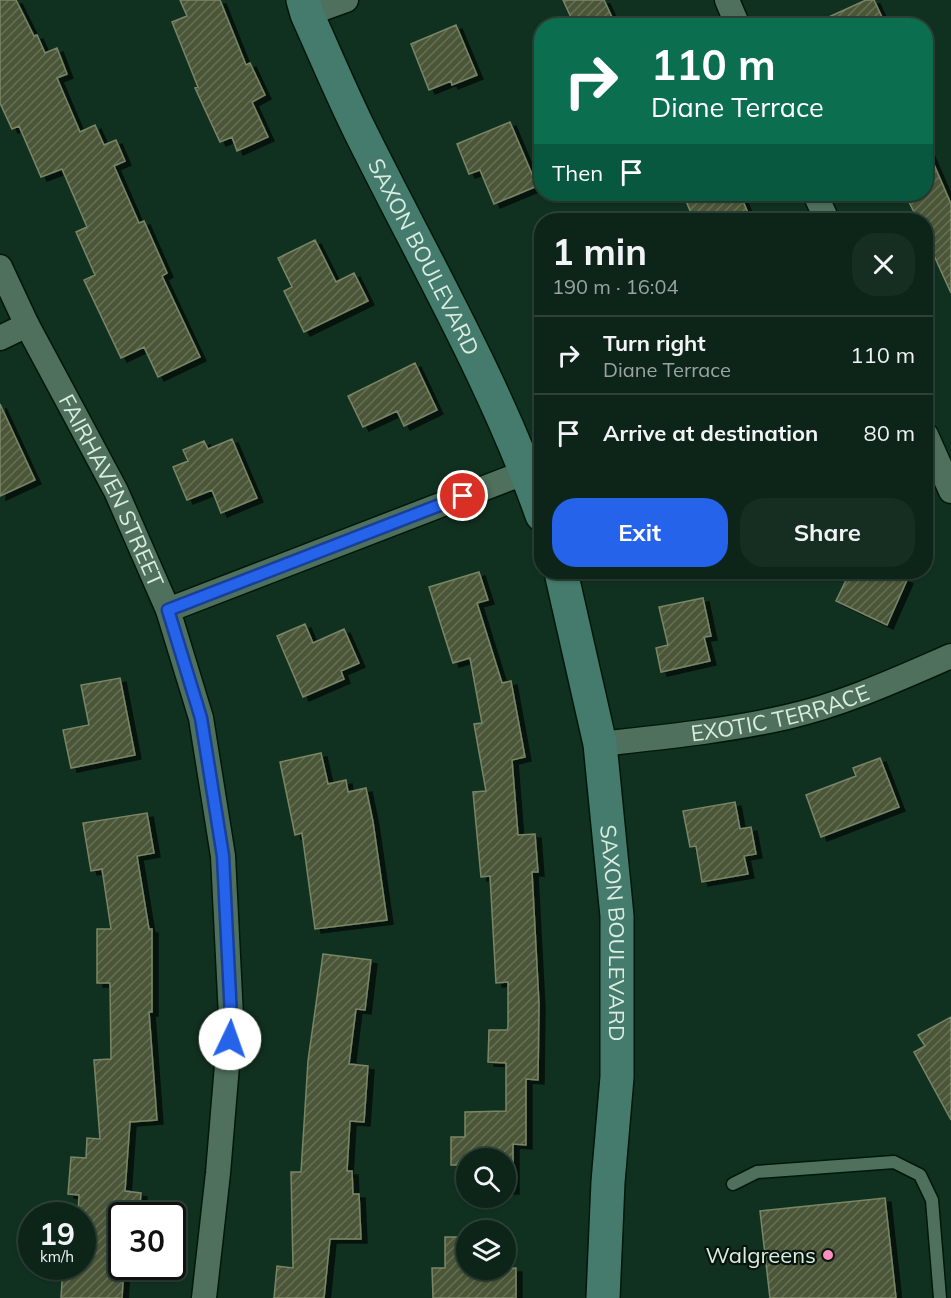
<!DOCTYPE html>
<meta charset="utf-8">
<style>
:root{--surface:#0d2518;--page:#162d21;--text:#f1f3f6;--muted:#9aa5a2;--line:#2d4237;--accent:#2563eb}
body{margin:0;font-family:Mulish,sans-serif;background:var(--page);color:var(--text);height:100vh;display:flex;flex-direction:column;font-size:22px;white-space:nowrap}
*{box-sizing:border-box;margin:0}
p{font-size:20px;color:var(--muted)}
.icon{flex:none;width:33px;height:33px;fill:none;stroke:currentColor;stroke-width:2;stroke-linecap:round;stroke-linejoin:round}
.map{position:relative;flex:1;overflow:hidden}
.panel{position:absolute;left:534px;top:213px;width:399px;height:366px;display:flex;flex-direction:column;background:var(--surface);border-radius:24px;box-shadow:0 2px 4px #0004,0 0 0 2px var(--line)}
.panel>*{flex:none}
.banner{position:absolute;left:534px;top:18px;width:399px;height:183px;border-radius:24px;box-shadow:0 2px 4px #0004,0 0 0 2px var(--line);background:#0b6e4f;color:#fff;overflow:hidden}
.buttons{position:absolute;left:456px;top:1148px;display:grid;gap:12px}
.buttons a{display:grid;place-items:center;width:60px;height:60px;border-radius:50%;background:var(--surface);box-shadow:0 2px 4px #0004,0 0 0 2px var(--line);font-size:30px}
.speed{position:absolute;left:18px;top:1202px;display:flex;gap:12px;font-size:30px;font-weight:700;text-align:center}
.speed>*{display:grid;place-content:center;width:78px;height:78px;border-radius:50%;background:var(--surface);box-shadow:0 2px 4px #0004,0 0 0 2px var(--line);line-height:1}
.speed small{font-size:15px;font-weight:400}
.speed .limit{border:3px solid #111;border-radius:9px;background:#fff;color:#111}
.pin{position:absolute;display:grid;place-items:center;width:51px;height:51px;color:#fff;margin:-26px;border:3px solid #fff;border-radius:50%;box-shadow:0 2px 6px #0007}
.me{position:absolute;width:66px;margin:-33px;rotate:3deg;stroke-linejoin:round;filter:drop-shadow(0 0 4px #0008)}
.turn{display:flex;align-items:center;gap:21px;height:126px;padding:0 18px;font-size:27px}
.turn .icon{width:78px;height:78px;stroke-width:2.5}
.turn b{display:block;font-size:42px;line-height:51px}
.then{display:flex;align-items:center;height:57px;padding:0 18px;background:#0003;gap:12px;font-size:22px}
.round{display:grid;place-items:center;flex:none;width:63px;height:63px;border-radius:24px;background:var(--page)}
.headline{display:flex;align-items:center;justify-content:space-between;height:102px;padding:0 18px}
h1{font-size:36px;font-weight:700;line-height:45px}
.cta{display:flex;gap:12px;margin-top:auto;padding:12px 18px}
.cta a{flex:1;height:69px;border-radius:24px;background:var(--accent);color:#fff;font-size:24px;font-weight:700;line-height:69px;text-align:center}
.cta a+a{background:var(--page);color:var(--text)}
ul{padding:0;list-style:none}
li{display:flex;align-items:center;gap:18px;height:78px;padding:0 18px;border-top:2px solid var(--line)}
li div{flex:1}
li b{display:block;font-size:22px}
li em{font-style:normal}
.map>svg:first-child{display:block}
.building{fill:url(#building-hatch);stroke:#798666;stroke-width:1.5;filter:url(#shadow)}
.lines{fill:none;stroke-linecap:round;stroke-linejoin:round}
.service-casing{stroke:#00180a;stroke-width:15}
.minor-casing{stroke:#00180a;stroke-width:27}
.secondary-casing{stroke:#00180a;stroke-width:36}
.service{stroke:#4f705d;stroke-width:12}
.minor{stroke:#4f705d;stroke-width:24}
.secondary{stroke:#447b6c;stroke-width:33}
.route-casing{stroke:#184099;stroke-width:15}
.route{stroke:#2563eb;stroke-width:10}
.poi-dot{fill:#fd8ebe;stroke:#08160e;stroke-width:2}
.labels{text-anchor:middle;dominant-baseline:central;stroke-width:4.5;stroke-linejoin:round;paint-order:stroke}
.street-label{font-size:22px;fill:#dbede2;stroke:#08160e}
.poi-label{font-size:22px;fill:#dbede2;stroke:#08160e;text-anchor:end}
</style>
<div class="map">
<svg width="951" height="1298" viewBox="0 0 951 1298">
<defs>
<pattern id="building-hatch" width="6" height="6" patternUnits="userSpaceOnUse" patternTransform="scale(1.5)"><rect width="6" height="6" fill="#4c5739"/><path d="M-1 1l2-2M0 6l6-6M5 7l2-2" fill="none" stroke="#656f55"/></pattern>
<filter id="shadow"><feDropShadow dx="6" dy="4" stdDeviation="0" flood-color="#0009"/></filter>
</defs>
<rect width="100%" height="100%" fill="#113120"/>
<path class="building" d="M 0,0 L 16,0 L 34,36 L 37,35 L 45,53 L 57,48 L 67,74 L 57,78 L 80,132 L 95,125 L 104,145 L 116,140 L 125,161 L 114,166 L 139,223 L 144,221 L 167,273 L 162,276 L 200,357 L 158,377 L 144,347 L 121,358 L 84,280 L 95,275 L 76,232 L 87,227 L 62,169 L 41,177 L 19,126 L 12,129 L 0,103 Z
M 180,0 L 220,0 L 246,65 L 250,63 L 265,95 L 252,102 L 268,137 L 237,151 L 232,137 L 220,142 L 195,88 L 198,87 L 172,22 L 187,16 Z
M 563,0 L 604,0 L 616,26 L 575,26 Z
M 866,0 L 874,0 L 886,26 L 809,26 Z
M 456,25 L 477,75 L 452,85 L 451,81 L 429,90 L 411,44 Z
M 510,122 L 537,186 L 494,204 L 480,170 L 469,174 L 457,144 Z
M 926,146 L 951,204 L 951,293 L 926,238 L 926,220 L 918,220 L 905,194 L 926,194 Z
M 683,194 L 740,194 L 748,213 L 730,220 L 694,220 Z
M 315,240 L 336,282 L 354,273 L 368,301 L 304,332 L 284,291 L 292,287 L 278,258 Z
M 415,363 L 437,410 L 404,426 L 397,411 L 363,427 L 348,396 Z
M 0,404 L 35,480 L 0,496 Z
M 232,439 L 257,498 L 221,513 L 212,490 L 187,500 L 173,467 L 188,461 L 183,450 L 204,441 L 208,449 Z
M 479,572 L 488,600 L 477,603 L 502,683 L 511,681 L 525,757 L 512,760 L 518,835 L 535,834 L 538,872 L 532,872 L 539,1004 L 538,1080 L 526,1079 L 526,1145 L 513,1144 L 513,1190 L 506,1190 L 506,1158 L 466,1158 L 466,1190 L 462,1190 L 462,1165 L 451,1165 L 451,1137 L 465,1137 L 465,1112 L 506,1111 L 506,1063 L 488,1062 L 489,1030 L 507,1030 L 508,1027 L 508,982 L 496,983 L 490,876 L 481,877 L 473,792 L 486,791 L 474,724 L 482,723 L 470,658 L 453,663 L 429,587 Z
M 850,572 L 889,572 L 907,580 L 887,625 L 836,601 Z
M 703,598 L 711,636 L 704,637 L 710,661 L 661,672 L 656,648 L 668,645 L 659,607 Z
M 305,624 L 313,643 L 344,629 L 359,663 L 341,671 L 344,679 L 303,697 L 277,636 Z
M 120,678 L 135,755 L 71,768 L 63,730 L 89,725 L 81,685 Z
M 321,753 L 328,784 L 346,780 L 348,792 L 366,788 L 373,822 L 387,920 L 315,929 L 302,833 L 295,835 L 280,762 Z
M 880,758 L 899,807 L 821,837 L 806,795 L 856,776 L 853,768 Z
M 735,802 L 740,829 L 751,827 L 756,854 L 744,856 L 748,874 L 702,882 L 696,846 L 690,847 L 683,811 Z
M 147,813 L 154,853 L 137,856 L 149,929 L 152,929 L 152,1012 L 149,1012 L 157,1120 L 130,1122 L 125,1191 L 141,1193 L 139,1215 L 122,1215 L 122,1266 L 124,1266 L 122,1298 L 61,1298 L 63,1266 L 82,1266 L 82,1215 L 78,1215 L 79,1195 L 68,1194 L 71,1157 L 86,1158 L 87,1138 L 100,1139 L 94,1060 L 111,1059 L 110,983 L 97,983 L 97,929 L 111,929 L 102,869 L 91,871 L 83,823 Z
M 323,954 L 371,960 L 365,1010 L 356,1009 L 349,1064 L 368,1066 L 364,1122 L 350,1121 L 347,1171 L 352,1171 L 353,1194 L 359,1194 L 361,1239 L 330,1239 L 324,1298 L 274,1298 L 277,1266 L 293,1268 L 291,1172 L 301,1172 L 308,1061 Z
M 951,1017 L 951,1120 L 914,1052 L 925,1046 L 918,1035 Z
M 885,1198 L 896,1298 L 770,1298 L 760,1211 Z
M 445,1237 L 466,1237 L 466,1269 L 516,1268 L 516,1298 L 433,1298 L 432,1268 L 445,1268 Z"/>
<g class="lines">
<g class="service-casing">
<path id="service" d="M 733,1184 L 757,1172 L 894,1162 L 920,1175 L 932,1200 L 940,1298"/>
</g>
<g class="minor-casing">
<g id="minor">
<path d="M 727,0 L 738,26"/>
<path d="M 307,14 L 346,0"/>
<path d="M 815,194 L 827,220"/>
<path id="s1" d="M 0,267 L 27,325 L 116,491 L 168,610 L 201,718 L 223,856 L 231,1017 L 218,1173 L 204,1298"/>
<path d="M 0,338 L 27,325"/>
<path d="M 926,435 L 951,491"/>
<path d="M 168,610 L 526,472"/>
<path id="s2" d="M 600,744 C 663,737 726,731 787,717 C 844,704 898,679 951,656"/>
</g>
</g>
<g class="secondary-casing">
<g id="secondary">
<path id="s3" d="M 303,0 L 307,14 C 324,52 340,90 358,127 C 421,255 494,379 542,515"/>
<path id="s4" d="M 561,572 L 600,744 L 617,916 L 617,1077 L 608,1182 L 603,1298"/>
</g>
</g>
<use href="#service" class="service"/>
<use href="#minor" class="minor"/>
<use href="#secondary" class="secondary"/>
</g>
<g class="lines">
<g class="route-casing">
<path id="route" d="M 230,1039 L 231,1017 L 223,856 L 201,718 L 168,610 L 463,496"/>
</g>
<use href="#route" class="route"/>
</g>
<circle class="poi-dot" cx="828" cy="1255" r="6"/>
<g class="labels">
<g class="street-label">
<text stroke="none"><textPath href="#s3" startOffset="284">SAXON BOULEVARD</textPath></text>
<text stroke="none"><textPath href="#s1" startOffset="250">FAIRHAVEN STREET</textPath></text>
<text stroke="none"><textPath href="#s2" startOffset="183">EXOTIC TERRACE</textPath></text>
<text stroke="none"><textPath href="#s4" startOffset="366">SAXON BOULEVARD</textPath></text>
</g>
<g class="poi-label">
<text x="816" y="1255">Walgreens</text>
</g>
</g>
</svg>
<div class="buttons">
<a><svg class="icon" aria-label="search" viewBox="0 0 24 24"><circle cx="10" cy="10" r="6"/><path d="M15 15l6 6"/></svg></a>
<a><svg class="icon" aria-label="layers" viewBox="0 0 24 24"><path d="M12 4l9 5-9 5-9-5zM3 14l9 5 9-5"/></svg></a>
</div>
<div class="speed"><div>19<small>km/h</small></div><div class="limit">30</div></div>
<div class="pin" style="left:463px;top:496px;background:#d93025"><svg class="icon" aria-label="arrive" viewBox="0 0 24 24"><path d="M6 21V4h12l-3 4 3 4H6"/></svg></div>
<svg class="me" style="left:230px;top:1039px" viewBox="-20 -20 40 40"><circle r="19" fill="#fff"/><path d="M0-13L10 11 0 6-10 11z" fill="#2563eb"/></svg>
<div class="banner">
<div class="turn"><svg class="icon" aria-label="right" viewBox="0 0 24 24"><path d="M7 20v-9h11M14 6l5 5-5 5"/></svg><div><b>110 m</b>Diane Terrace</div></div>
<div class="then">Then<svg class="icon" aria-label="arrive" viewBox="0 0 24 24"><path d="M6 21V4h12l-3 4 3 4H6"/></svg></div>
</div>
<section class="panel">
<div class="headline"><div><h1>1 min</h1><p>190 m · 16:04</p></div><a class="round"><svg class="icon" aria-label="close" viewBox="0 0 24 24"><path d="M6 6l12 12M18 6L6 18"/></svg></a></div>
<ul>
<li><svg class="icon" aria-label="right" viewBox="0 0 24 24"><path d="M7 20v-9h11M14 6l5 5-5 5"/></svg><div><b>Turn right</b><p>Diane Terrace</p></div><em>110 m</em></li>
<li><svg class="icon" aria-label="arrive" viewBox="0 0 24 24"><path d="M6 21V4h12l-3 4 3 4H6"/></svg><div><b>Arrive at destination</b></div><em>80 m</em></li>
</ul>
<div class="cta"><a>Exit</a><a>Share</a></div>
</section>
</div>
